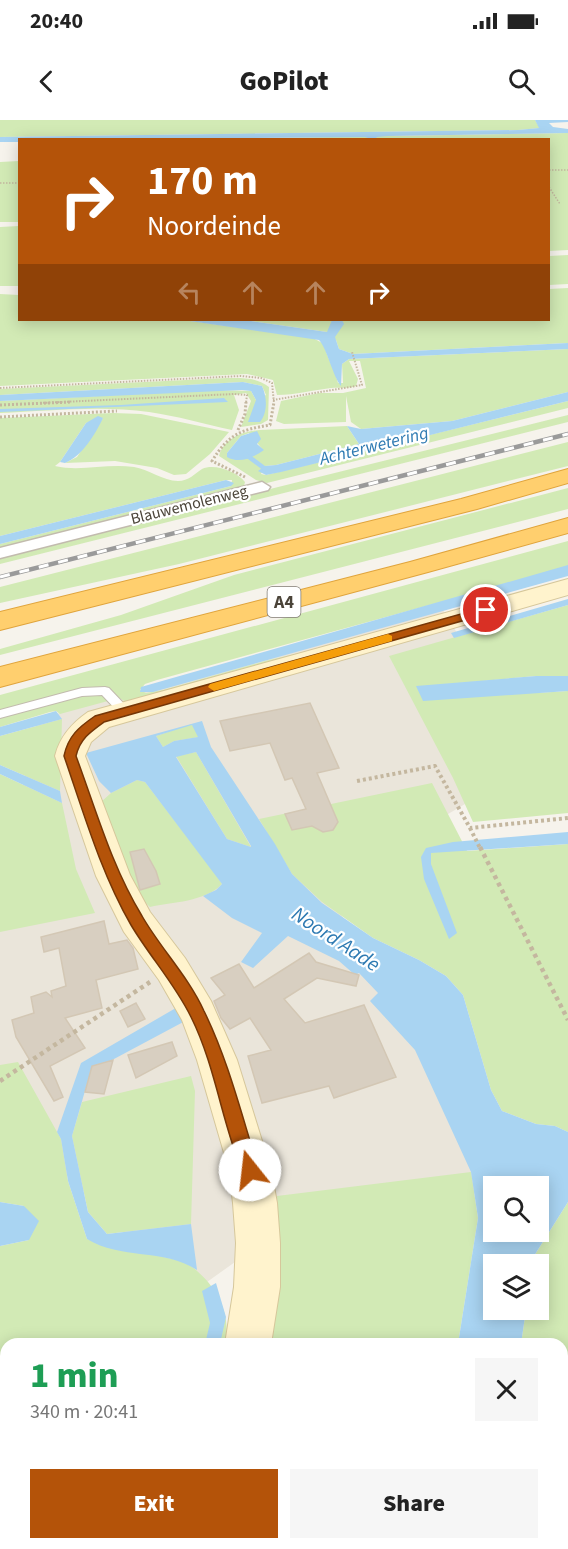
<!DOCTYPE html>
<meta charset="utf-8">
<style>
:root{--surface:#fff;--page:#f6f6f6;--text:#222;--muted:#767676;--accent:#b45309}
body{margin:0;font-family:"Source Sans 3",sans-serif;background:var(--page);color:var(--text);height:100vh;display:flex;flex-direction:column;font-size:22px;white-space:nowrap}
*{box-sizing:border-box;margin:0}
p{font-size:20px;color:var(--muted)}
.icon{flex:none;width:33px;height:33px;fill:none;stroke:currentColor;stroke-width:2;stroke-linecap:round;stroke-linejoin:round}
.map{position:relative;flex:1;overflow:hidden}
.details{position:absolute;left:0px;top:1218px;width:568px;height:212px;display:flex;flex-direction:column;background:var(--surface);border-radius:18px 18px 0 0;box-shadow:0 3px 15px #0003}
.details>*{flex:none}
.top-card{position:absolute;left:18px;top:18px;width:532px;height:183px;border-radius:0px;box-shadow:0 3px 15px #0003;background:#b45309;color:#fff;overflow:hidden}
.fabs{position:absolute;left:483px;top:1056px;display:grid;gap:12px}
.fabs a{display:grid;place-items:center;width:66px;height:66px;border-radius:0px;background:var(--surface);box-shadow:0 3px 15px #0003;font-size:30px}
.pin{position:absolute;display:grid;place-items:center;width:51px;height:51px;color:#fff;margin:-26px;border:3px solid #fff;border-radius:50%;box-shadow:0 2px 6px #0007}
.me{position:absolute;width:66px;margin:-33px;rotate:344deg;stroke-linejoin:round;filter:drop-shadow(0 0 4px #0008)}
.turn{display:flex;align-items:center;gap:21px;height:126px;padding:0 30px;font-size:27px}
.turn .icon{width:78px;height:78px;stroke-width:2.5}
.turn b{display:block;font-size:42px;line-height:51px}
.lanes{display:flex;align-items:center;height:57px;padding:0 30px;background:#0003;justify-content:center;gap:30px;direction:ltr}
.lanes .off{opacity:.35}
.round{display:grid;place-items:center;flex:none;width:63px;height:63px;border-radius:0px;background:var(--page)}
.overview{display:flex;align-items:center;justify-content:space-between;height:102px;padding:0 30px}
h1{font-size:36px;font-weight:800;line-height:45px;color:#1e9e55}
.primary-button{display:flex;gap:12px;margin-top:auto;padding:12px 30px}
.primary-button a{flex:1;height:69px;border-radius:0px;background:var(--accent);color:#fff;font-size:24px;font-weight:800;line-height:69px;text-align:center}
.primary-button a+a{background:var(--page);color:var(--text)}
.status{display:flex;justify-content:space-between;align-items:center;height:42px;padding:0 30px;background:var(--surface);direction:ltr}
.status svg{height:16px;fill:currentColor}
header{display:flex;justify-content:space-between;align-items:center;height:78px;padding:0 30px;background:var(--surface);font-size:27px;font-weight:800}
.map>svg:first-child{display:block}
.residential{fill:#eae5da}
.green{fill:#d2eab5;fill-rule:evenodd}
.water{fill:#a9d4f2;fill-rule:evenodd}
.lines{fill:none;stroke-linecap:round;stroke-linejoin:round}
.stream-far1{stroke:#a9d4f2;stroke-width:4.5}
.stream{stroke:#a9d4f2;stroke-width:8}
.building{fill:#d8cfc1;stroke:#d3c7b4;stroke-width:1.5}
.lane-casing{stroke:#c2bbae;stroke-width:2}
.street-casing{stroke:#c2bbae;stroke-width:3}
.secondary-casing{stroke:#d6c79b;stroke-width:2}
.highway-casing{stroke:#e0a43c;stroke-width:2}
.path-far4{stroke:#c4b79f;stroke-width:1.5;stroke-dasharray:1.5 1.5;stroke-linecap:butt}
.path-far3{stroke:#c4b79f;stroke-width:2;stroke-dasharray:1.5 1.5;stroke-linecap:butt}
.path-far2{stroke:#c4b79f;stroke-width:3;stroke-dasharray:2 2;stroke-linecap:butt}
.path-far1{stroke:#c4b79f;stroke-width:4;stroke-dasharray:3 3;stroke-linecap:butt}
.path{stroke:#c4b79f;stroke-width:4.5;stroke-dasharray:4 4;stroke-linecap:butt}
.lane{fill:#fff;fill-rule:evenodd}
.street{fill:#fff;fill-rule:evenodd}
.secondary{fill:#fff3cd;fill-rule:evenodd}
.highway{fill:#ffcf6e;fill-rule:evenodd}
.rail-casing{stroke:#9a9a9a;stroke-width:4.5}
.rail{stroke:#fff;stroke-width:3;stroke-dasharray:10;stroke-linecap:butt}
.route{fill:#b45309;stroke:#753606;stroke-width:1.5}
.slow{fill:#f59e0b}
.labels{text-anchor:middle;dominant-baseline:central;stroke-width:4.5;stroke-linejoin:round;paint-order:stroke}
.far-street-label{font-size:16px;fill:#4b4439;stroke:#fff}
.far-water-label{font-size:18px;font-style:italic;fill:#2e7ab2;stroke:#fff}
.shield{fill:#fff;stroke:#817c74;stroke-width:1.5}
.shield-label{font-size:18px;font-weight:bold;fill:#4b4439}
.water-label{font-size:21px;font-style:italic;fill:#2e7ab2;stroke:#fff}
</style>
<div class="status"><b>20:40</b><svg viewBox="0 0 49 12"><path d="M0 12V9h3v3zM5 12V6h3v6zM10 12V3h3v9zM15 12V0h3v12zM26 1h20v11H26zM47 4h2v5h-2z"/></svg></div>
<header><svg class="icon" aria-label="back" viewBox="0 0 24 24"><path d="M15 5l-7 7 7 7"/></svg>GoPilot<svg class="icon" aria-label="search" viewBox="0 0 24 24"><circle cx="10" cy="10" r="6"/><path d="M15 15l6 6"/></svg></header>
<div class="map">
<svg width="568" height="1429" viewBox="0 0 568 1429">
<rect width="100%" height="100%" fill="#f6f3ec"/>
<path class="residential" d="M 441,487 L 505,591 L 477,677 L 322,768 L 504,1025 L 474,1074 L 305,1092 L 186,1177 L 0,985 L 0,770 L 38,599 Z
M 562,1289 L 568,1289 L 568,1429 L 465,1429 L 464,1424 L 562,1424 Z"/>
<path class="green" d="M 0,0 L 535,0 L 540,8 L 518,10 L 0,17 Z
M 568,13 L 568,130 L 549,131 L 549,20 L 144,20 Z
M 19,41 L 19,102 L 0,102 L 0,42 Z
M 19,106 L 19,166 L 0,166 L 0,107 Z
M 568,135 L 568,164 L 549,165 L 549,136 Z
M 568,168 L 568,223 L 353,234 L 339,229 L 336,220 L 327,212 L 244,200 L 549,200 L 549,169 Z
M 0,174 L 19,175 L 20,200 L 183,200 L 313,218 L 324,224 C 327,239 335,249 338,263 L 343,263 L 342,244 L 349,239 L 568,229 L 568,272 L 452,301 L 361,309 L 351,302 L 346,276 L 346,302 L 284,304 L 276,301 L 281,281 L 319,273 L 343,273 L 366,268 L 360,241 L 349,241 L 358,259 L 356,266 C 348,269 340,267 331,268 C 313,270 296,275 277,275 L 273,260 L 247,254 L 0,266 Z
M 227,258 C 243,258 256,257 269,267 L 268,300 L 261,304 L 241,307 L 251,281 L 246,273 L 234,275 L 239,290 L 232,310 C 204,304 177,296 149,292 C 100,285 49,291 0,293 L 0,281 L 216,270 L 251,271 L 256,280 L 266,275 L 262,266 L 243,262 L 0,275 L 0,269 Z
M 568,281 L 568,288 L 267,363 L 256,360 L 219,336 C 224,318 244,311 260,310 L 347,306 L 359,324 L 276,345 L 265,346 L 261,354 L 266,355 ZM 249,313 L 263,330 L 227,337 L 227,333 L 241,316 Z
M 113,293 L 141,294 L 229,312 L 210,334 L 186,354 L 174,355 L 157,348 L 115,341 L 65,343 L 77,337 L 103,298 L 86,303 L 60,342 L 55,346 C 81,352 107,343 134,347 C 148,349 163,361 178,361 C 189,361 194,354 202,349 C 215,343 237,352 245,362 L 244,366 L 0,429 L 0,424 L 231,366 L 232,360 L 226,360 L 0,416 L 0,298 Z
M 568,295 L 568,302 L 0,444 L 0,436 Z
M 568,322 L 568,346 L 179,444 L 0,483 L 0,467 Z
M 568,368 L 568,389 L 0,535 L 0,529 L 121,495 L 234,455 Z
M 568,421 L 568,447 L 157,560 L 145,564 L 140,570 L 146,573 L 163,570 L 265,541 L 367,517 L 130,584 L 119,578 L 60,594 L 56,591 L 50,592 L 0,607 L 0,575 Z
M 568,485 L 568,556 L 536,556 L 416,567 L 536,573 L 568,571 L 568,693 L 473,702 L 453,658 L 389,536 Z
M 62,599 L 60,671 L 0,645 L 0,616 Z
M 192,604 L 199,617 L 174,621 L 163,627 L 156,616 Z
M 196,632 L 251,727 L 227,719 L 176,636 Z
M 0,654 L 62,683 L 76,749 L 95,793 L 0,812 Z
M 137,660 L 145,662 L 214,752 L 222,764 C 205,782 172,782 150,787 L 137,775 L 101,682 L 111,673 Z
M 432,663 L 467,731 L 568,724 L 568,1012 L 555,1006 L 536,1004 L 502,991 L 491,970 L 463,875 L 446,856 L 419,840 L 373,818 L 322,782 L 292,754 L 259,699 Z
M 18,942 L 61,1019 L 68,1061 L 87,1119 L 185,1142 C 212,1159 233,1191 225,1224 L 6,1224 L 6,1424 L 174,1424 L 172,1429 L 0,1429 L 0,1126 L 29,1120 L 24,1086 L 0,1082 L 0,945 Z
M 191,956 L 195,971 L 191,1104 L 107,1114 L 88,1092 L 72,1016 L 82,982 Z
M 471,1052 L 478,1098 L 458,1224 L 269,1224 L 280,1131 L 277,1076 Z
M 568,1082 L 568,1322 L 563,1323 L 562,1224 L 521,1224 L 526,1190 L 538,1190 L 538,1144 L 533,1144 L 534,1136 Z
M 229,1424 L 445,1424 L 446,1429 L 228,1429 Z"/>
<path class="water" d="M 535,0 L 568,0 L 568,2 L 549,3 L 553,7 L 568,9 L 568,13 L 388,16 L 377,17 L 374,20 L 365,17 L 20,20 L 19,22 L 0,22 L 0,17 L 518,10 L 539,8 Z
M 183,200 L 244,200 L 327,212 L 332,200 L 342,200 L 344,204 L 335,217 L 339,229 L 353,234 L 568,223 L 568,229 L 349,239 L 342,244 L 341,266 C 333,257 327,228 319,220 Z
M 243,262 L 262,266 C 267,277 268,292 260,302 L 248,302 L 256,280 L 251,271 L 242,270 L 0,281 L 0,275 Z
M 568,272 L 568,281 L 281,352 L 266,355 L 258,351 L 265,346 L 276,345 L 359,324 L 347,306 L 361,309 L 452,301 Z
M 224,278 L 228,282 L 0,292 L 0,289 L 121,285 Z
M 98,296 L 103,298 C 95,315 82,336 65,343 L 60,342 L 86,303 Z
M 257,311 L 261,319 L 257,324 L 264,330 C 253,338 239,344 227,337 L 227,333 L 241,316 Z
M 226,360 L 234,363 L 231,366 L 0,424 L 0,416 Z
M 568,445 L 568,456 L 153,572 L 140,572 L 141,567 Z
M 568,479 L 568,485 L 454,518 L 451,513 Z
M 536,556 L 568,556 L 568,571 L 423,581 L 416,566 Z
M 56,591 L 62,599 L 0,616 L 0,607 Z
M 202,601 L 211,627 L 275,724 L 292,754 L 322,783 L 373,818 L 419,840 L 446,856 L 463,875 L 491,970 L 502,991 L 536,1004 L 555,1006 L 568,1012 L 568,1082 L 534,1136 L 533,1144 L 494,1144 L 494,1190 L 526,1190 L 521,1224 L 458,1224 L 478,1098 L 471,1052 L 415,930 L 370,881 L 378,873 L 359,853 L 355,855 L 339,841 L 288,816 L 253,848 L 241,842 L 262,813 L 232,798 L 203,776 L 216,770 L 222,764 L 145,662 L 137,660 L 111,673 L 99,661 L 86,633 ZM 192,605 L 198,617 L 174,621 L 163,627 L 156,616 ZM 196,632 L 251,726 L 251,727 L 227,719 L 176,637 ZM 494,1066 L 538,1066 L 538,1112 L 494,1112 Z
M 0,645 L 60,671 L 62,683 L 0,654 Z
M 568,712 L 568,724 L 431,733 L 431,744 L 457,813 L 449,819 L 424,759 L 421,737 L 426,728 L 453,722 Z
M 181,885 L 187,900 L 99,947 L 89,957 L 72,1016 L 88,1092 L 107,1114 L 191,1104 L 197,1150 C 163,1128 121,1140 87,1119 L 68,1061 L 61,1019 L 57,1012 L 81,943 Z
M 0,1082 L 24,1086 L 39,1101 L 29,1120 L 0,1126 Z
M 216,1163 L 226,1197 L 220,1224 L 205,1224 L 210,1203 L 202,1171 Z
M 445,1424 L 516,1424 L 516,1429 L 446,1429 Z"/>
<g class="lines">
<path class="stream-far1" d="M 245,334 L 268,351"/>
<path class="stream" d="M 562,1323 L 568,1322"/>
</g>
<path class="building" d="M 310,583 L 339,648 L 317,653 L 338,702 L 333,710 L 323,712 L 312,706 L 292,710 L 285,694 L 306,689 L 292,658 L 285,660 L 270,623 L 230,631 L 220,601 Z
M 144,729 L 156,751 L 160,764 L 140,770 L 130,732 Z
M 104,801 L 109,824 L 127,820 L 133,828 L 138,849 L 96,860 L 102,888 L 65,898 L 85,928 L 50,946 L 63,977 L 54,981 L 16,917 L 12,900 L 34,893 L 31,877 L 46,872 L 52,877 L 51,871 L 66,866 L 59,828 L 44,832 L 41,817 Z
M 309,833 L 316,842 L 359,855 L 356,866 L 317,858 L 284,879 L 305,903 L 364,885 L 396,957 L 334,978 L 329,966 L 262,983 L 248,936 L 271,930 L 250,898 L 230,909 L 221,898 L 214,881 L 225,875 L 211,858 L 239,844 L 254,868 Z
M 136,883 L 145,899 L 128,907 L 120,891 Z
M 172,922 L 177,936 L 136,958 L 128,935 Z
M 113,940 L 104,974 L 85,972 L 92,946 Z"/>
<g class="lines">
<g class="lane-casing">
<path id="lane" d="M 105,567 L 109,568 L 129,589 L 130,592 L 129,595 L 121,595 L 102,575 L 82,576 L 0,598 L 0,590 L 82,568 Z"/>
</g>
<g class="street-casing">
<path id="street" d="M 262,362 L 270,367 L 268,370 L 0,438 L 0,428 Z"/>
</g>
<g class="secondary-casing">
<path id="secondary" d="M 568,459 L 568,475 L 109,607 L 91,622 L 85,636 L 130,755 L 150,792 L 185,838 L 211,881 L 237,940 L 271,1050 L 277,1083 L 280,1123 L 280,1167 L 271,1224 L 225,1224 L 234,1167 L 236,1123 L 233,1083 L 229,1050 L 197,940 L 182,900 L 159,860 L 124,812 L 96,756 L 55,636 C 60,616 72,603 88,592 Z
M 179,1424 L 231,1424 L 230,1429 L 178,1429 Z"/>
</g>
<g class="highway-casing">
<path id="highway" d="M 568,349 L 568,363 L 477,389 L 0,510 L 0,492 L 461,379 Z
M 568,398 L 568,413 L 428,452 L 0,567 L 0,547 L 410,442 Z"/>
</g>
<path class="path-far4" d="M 549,50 L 568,50
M 0,63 L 20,63
M 549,67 L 560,84"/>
<path class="path-far3" d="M 0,268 L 241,256 L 261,258 L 272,263 L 274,283
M 273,280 L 362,265 L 352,232
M 40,283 L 234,274 L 247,275 L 246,283"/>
<path class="path-far2" d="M 0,285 L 71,282
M 0,297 L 117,291
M 238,310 L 245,294 L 246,282
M 245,357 L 212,341 C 229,314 240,310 270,305 L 274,282"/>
<path class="path-far1" d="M 357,661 L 435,646 L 470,708 L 568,698
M 470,708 L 480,728"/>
<path class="path" d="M 480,727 L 568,900
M 0,961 L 150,862"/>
<use href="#lane" class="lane"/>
<use href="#street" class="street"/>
<use href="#secondary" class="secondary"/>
<use href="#highway" class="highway"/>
<g class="rail-casing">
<path id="rail" d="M 0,457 L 568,314"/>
</g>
<use href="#rail" class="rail"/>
</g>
<path class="route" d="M 486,487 L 492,490 L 490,493 L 104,602 C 90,612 80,619 76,636 C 96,690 112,747 142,796 C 161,829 188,856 204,891 C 229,942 242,997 259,1050 L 256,1056 L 250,1059 L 244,1056 C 222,1005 216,947 191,897 C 175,864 150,837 131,805 C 101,753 84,694 64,636 C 68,616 79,607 95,596 Z"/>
<path class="slow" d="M 388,514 L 392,516 L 392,521 L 214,571 L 208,567 L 210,564 Z"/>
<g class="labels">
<g class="far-street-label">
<text transform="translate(189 385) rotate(-14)">Blauwemolenweg</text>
</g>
<g class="far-water-label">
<text transform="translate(374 326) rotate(-14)">Achterwetering</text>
</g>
<rect class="shield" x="267.5" y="467" width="33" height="30" rx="4.5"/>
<g class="shield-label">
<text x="284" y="482">A4</text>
</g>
<g class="water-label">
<text transform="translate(336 819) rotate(33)">Noord Aade</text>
</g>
</g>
</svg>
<div class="fabs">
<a><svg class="icon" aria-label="search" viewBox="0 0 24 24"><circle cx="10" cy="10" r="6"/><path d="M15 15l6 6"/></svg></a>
<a><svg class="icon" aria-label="layers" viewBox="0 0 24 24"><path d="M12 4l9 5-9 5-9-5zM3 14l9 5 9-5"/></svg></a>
</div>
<div class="pin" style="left:486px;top:490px;background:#d93025"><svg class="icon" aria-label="arrive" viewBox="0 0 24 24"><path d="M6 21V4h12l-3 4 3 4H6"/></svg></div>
<svg class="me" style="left:250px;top:1050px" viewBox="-20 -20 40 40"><circle r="19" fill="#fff"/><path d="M0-13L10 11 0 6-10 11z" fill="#b45309"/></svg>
<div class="top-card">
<div class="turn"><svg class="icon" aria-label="right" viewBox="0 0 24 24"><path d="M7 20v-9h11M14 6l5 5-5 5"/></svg><div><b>170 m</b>Noordeinde</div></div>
<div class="lanes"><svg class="icon off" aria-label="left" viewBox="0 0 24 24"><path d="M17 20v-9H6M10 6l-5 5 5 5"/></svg><svg class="icon off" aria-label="ahead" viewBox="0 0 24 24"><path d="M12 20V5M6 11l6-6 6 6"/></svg><svg class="icon off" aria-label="ahead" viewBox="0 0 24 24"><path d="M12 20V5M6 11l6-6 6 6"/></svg><svg class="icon" aria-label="right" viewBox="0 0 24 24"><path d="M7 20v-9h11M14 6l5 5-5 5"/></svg></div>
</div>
<section class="details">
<div class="overview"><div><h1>1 min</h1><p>340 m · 20:41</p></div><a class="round"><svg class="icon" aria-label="close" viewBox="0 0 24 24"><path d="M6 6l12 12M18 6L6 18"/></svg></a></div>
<div class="primary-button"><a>Exit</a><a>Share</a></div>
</section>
</div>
